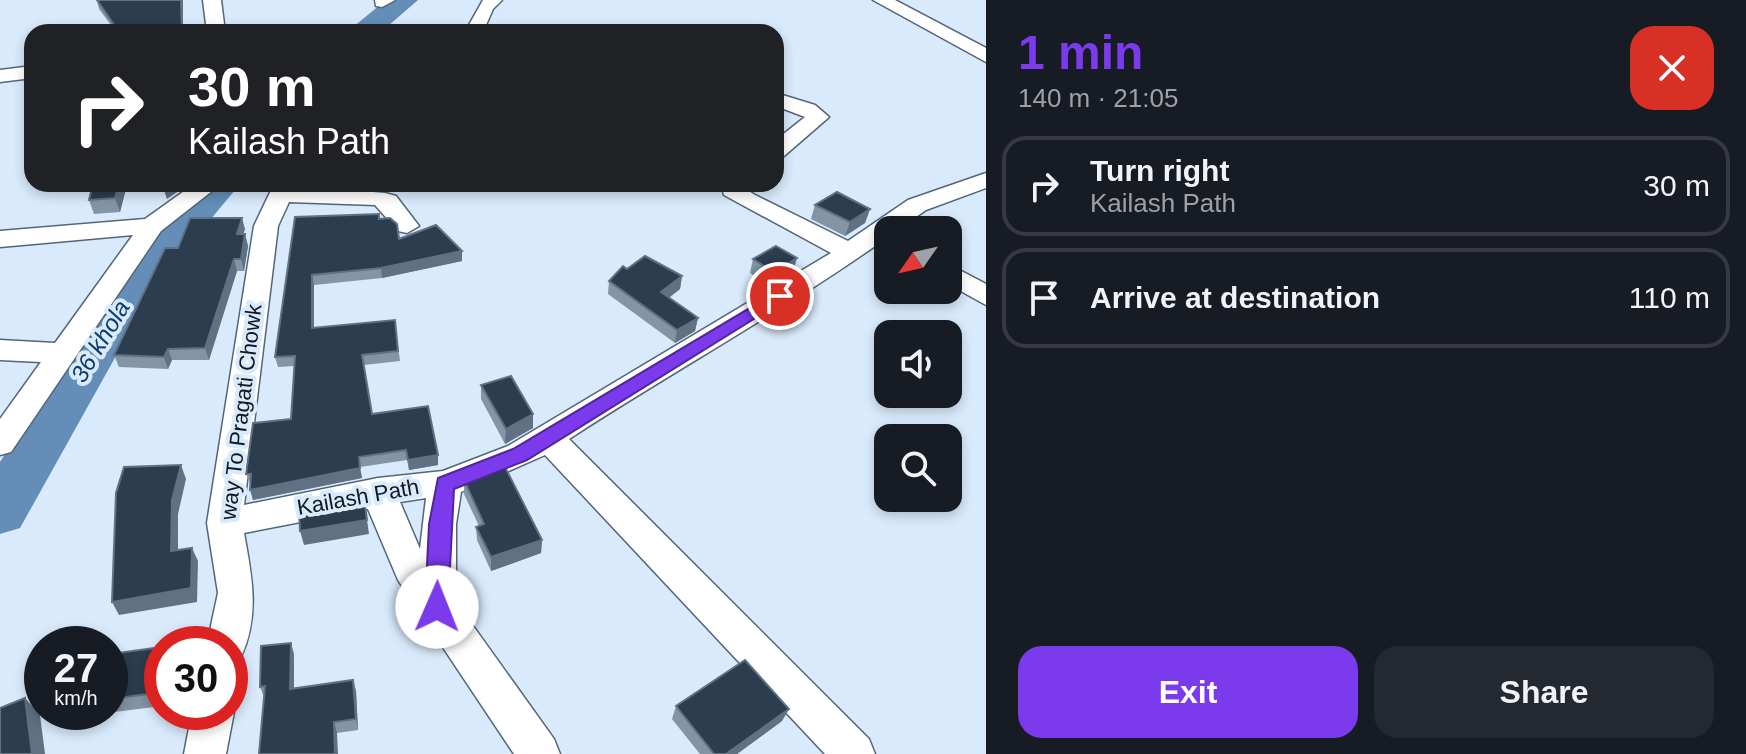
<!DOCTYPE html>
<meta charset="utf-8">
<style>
:root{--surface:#171b24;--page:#242831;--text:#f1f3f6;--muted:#9ea1a6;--line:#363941;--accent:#7c3aed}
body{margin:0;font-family:Arial,sans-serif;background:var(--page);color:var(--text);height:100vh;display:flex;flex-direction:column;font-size:30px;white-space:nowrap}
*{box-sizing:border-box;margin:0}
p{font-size:26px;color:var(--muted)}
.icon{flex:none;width:44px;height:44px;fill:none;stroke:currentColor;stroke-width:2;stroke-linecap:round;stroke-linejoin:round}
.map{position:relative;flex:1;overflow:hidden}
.details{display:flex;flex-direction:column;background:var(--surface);width:760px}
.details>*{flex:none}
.top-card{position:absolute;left:24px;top:24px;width:760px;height:168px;border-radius:24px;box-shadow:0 4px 12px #0003;background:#202124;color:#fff;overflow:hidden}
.needle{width:52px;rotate:236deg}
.fabs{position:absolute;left:874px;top:216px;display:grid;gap:16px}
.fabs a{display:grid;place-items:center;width:88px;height:88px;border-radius:16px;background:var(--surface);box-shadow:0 4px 12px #0003;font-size:40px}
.speed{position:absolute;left:24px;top:626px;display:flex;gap:16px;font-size:40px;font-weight:700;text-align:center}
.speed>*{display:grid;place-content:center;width:104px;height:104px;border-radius:50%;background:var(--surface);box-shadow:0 4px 12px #0003;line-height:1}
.speed small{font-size:20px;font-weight:400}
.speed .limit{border:12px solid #d22;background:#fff;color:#111}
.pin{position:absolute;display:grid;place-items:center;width:68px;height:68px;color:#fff;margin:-34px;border:4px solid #fff;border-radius:50%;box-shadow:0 2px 8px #0007}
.me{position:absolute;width:88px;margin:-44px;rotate:1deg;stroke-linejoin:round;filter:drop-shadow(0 0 6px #0008)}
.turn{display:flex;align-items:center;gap:28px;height:168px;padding:0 32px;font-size:36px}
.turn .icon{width:104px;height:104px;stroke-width:2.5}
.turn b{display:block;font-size:56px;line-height:68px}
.round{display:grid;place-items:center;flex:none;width:84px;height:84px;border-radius:24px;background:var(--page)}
.overview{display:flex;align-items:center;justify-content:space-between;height:136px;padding:0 32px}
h1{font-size:48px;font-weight:700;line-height:60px;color:var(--accent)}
.cta{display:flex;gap:16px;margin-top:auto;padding:16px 32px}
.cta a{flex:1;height:92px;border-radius:24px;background:var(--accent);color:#fff;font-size:32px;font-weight:700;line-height:92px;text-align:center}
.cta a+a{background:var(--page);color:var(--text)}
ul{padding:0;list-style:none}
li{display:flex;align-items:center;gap:24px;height:100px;margin:0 16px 12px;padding:0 16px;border:4px solid var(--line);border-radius:24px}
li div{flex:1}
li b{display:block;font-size:30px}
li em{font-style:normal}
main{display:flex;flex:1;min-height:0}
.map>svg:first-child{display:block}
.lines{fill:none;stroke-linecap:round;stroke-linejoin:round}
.river{fill:#648eb8;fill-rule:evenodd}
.street-casing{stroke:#536679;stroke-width:3}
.street{fill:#fff;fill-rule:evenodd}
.wall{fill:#8294a5}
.shaded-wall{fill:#5f7182}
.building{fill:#2b3d4e;stroke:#5f7182;stroke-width:2}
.route{fill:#7c3aed;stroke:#51269a;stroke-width:2}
.labels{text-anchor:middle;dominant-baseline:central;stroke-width:8;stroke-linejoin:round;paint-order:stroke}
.street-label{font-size:22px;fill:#111820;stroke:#d8eafc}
.water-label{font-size:24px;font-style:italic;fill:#0d3e67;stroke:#d8eafc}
</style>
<main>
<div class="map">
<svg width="986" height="754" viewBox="0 0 986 754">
<rect width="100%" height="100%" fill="#d8eafc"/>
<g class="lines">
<path class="river" d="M 386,0 L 418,0 L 381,32 L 347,32 Z
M 199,184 L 240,184 L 155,286 L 20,528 L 0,534 L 0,462 L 120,270 Z"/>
<g class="street-casing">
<path id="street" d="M 203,0 L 221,0 L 225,32 L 207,32 Z
M 375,0 L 395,0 L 382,7 L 376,6 Z
M 483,0 L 502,0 L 493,9 L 483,32 L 465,32 Z
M 873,0 L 895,0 L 986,48 L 986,62 Z
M 32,66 L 32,78 L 0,82 L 0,70 Z
M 776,93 L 815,105 L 829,117 L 784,156 L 776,158 L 776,140 L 805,117 L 776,106 Z
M 986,173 L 986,188 L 926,210 L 897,230 L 888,230 L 888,237 C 785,310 675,370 569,439 L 869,739 L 875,754 L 825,754 L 545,455 L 461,492 L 456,524 L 456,602 L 554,739 L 560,754 L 514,754 L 398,580 L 368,509 L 244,533 C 252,577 260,615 241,657 L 230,661 L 230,644 L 207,644 L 218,593 L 207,523 L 254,226 L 274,184 L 385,193 L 396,196 L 419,226 L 407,233 L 398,231 L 375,205 L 289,202 L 278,226 L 244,505 L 378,478 L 443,471 L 508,446 L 831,253 L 724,195 L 721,184 L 745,184 L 744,188 L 755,195 L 848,241 L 908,200 ZM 426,498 L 420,549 L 400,502 Z
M 194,184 L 221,184 L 161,231 L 11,452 L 0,455 L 0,419 L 41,362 L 0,360 L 0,340 L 55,343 L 133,235 L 0,247 L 0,231 L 145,219 Z
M 948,264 L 986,284 L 986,305 L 948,284 Z
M 230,703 L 234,712 L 226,754 L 184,754 L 192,712 L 230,712 Z"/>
</g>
<use href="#street" class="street"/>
</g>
<path class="wall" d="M 97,0 L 183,32 L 116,32 L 99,9 Z
M 93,184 L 124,184 L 126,189 L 120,212 L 94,214 L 89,200 Z
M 311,184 L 338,184 L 338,186 Z
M 815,205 L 870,209 L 865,223 L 845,236 L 811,219 Z
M 295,217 L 379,219 L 399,239 L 462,251 L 462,261 L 382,278 L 314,285 L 314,328 L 395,320 L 400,361 L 364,365 L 372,414 L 438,455 L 438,465 L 409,470 L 407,460 L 360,467 L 362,478 L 253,500 L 251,484 L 246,474 L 291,419 L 295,366 L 278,367 L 275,357 Z
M 245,229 L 243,234 L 245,234 L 248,246 L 244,271 L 237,271 L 209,360 L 172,360 L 168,369 L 119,367 L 114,355 Z
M 753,259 L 793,272 L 770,286 L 750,273 Z
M 627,269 L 682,276 L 680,289 L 669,298 L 698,318 L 695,331 L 675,343 L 608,294 L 609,281 Z
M 481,385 L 533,428 L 505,444 L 481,399 Z
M 464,480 L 542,540 L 541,553 L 491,571 L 477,540 L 476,527 L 479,526 L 464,494 Z
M 162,647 L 162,706 L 83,716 L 79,712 L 110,712 L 110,654 Z
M 294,654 L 294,688 L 353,680 L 356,691 L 358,730 L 337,733 L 264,697 L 260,687 Z
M 676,706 L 782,721 L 737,754 L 700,754 L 672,719 Z"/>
<path class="shaded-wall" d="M 181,0 L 183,0 L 183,32 L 181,32 Z
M 119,184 L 124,184 L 126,189 L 120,212 L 115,198 Z
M 172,184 L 189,184 L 167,199 L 164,190 Z
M 870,209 L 865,223 L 845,236 L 850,222 Z
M 242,218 L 245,229 L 239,246 L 237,234 Z
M 245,234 L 248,246 L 244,271 L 241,259 Z
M 462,251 L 462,261 L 382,278 L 381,268 Z
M 797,258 L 793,272 L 770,286 L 774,272 Z
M 234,259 L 237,271 L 209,360 L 205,348 Z
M 312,275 L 314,285 L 314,338 L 312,328 Z
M 682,276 L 680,289 L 658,305 L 661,292 Z
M 698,318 L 695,331 L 675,343 L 677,330 Z
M 168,349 L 172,360 L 168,369 L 164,357 Z
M 533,414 L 533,428 L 505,444 L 506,429 Z
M 438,455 L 438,465 L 409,470 L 408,460 Z
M 181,465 L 186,479 L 178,514 L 178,565 L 171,551 L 172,500 Z
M 360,468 L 362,478 L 253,500 L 250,490 Z
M 364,498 L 369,534 L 304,545 L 300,531 Z
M 542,540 L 541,553 L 491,571 L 491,557 Z
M 192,548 L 198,561 L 197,602 L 119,615 L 112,602 Z
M 291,643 L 294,654 L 294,700 L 290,689 Z
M 162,649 L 162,703 L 156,693 Z
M 353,680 L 356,691 L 358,730 L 356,719 Z
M 25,698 L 40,715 L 45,754 L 32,754 Z
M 789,709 L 782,721 L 737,754 L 726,754 Z
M 334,722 L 337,733 L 338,754 L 335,754 Z"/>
<path class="building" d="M 97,0 L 181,0 L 182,32 L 119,32 Z
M 93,184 L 119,184 L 115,198 L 89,200 Z
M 163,184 L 172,184 L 164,190 Z
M 837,192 L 870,209 L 850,222 L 815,205 Z
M 379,214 L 379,219 L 390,218 L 397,224 L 399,239 L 436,225 L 462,251 L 381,268 L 312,275 L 312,328 L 395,320 L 398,351 L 362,355 L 372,414 L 428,406 L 438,455 L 408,460 L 406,450 L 359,457 L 360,468 L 250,490 L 251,474 L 246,474 L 253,423 L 291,419 L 295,356 L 275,357 L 295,217 Z
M 190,218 L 242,218 L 237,234 L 245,234 L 241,259 L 234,259 L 205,348 L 168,349 L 164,357 L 114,355 L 165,248 L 178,248 Z
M 776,246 L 797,258 L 774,272 L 753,259 Z
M 645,256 L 682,276 L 661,292 L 698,318 L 677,330 L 609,281 L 623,266 L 627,269 Z
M 511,376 L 533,414 L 506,429 L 481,385 Z
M 181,465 L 172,500 L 171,551 L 192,548 L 191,588 L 112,602 L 116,493 L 124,467 Z
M 504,465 L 542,540 L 491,557 L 476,527 L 484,524 L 464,480 Z
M 364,498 L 367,520 L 300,531 L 299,511 Z
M 291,643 L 290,689 L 353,680 L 356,719 L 334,722 L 335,754 L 259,754 L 265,686 L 260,687 L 261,646 Z
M 162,647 L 156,693 L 110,699 L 110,654 Z
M 745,660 L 789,709 L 726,754 L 714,754 L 676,706 Z
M 25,698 L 32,754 L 0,754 L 0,708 Z"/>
<path class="route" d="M 780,290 L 786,292 L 786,299 L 527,460 L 454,489 L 448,607 L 445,614 L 437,617 L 429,614 L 425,607 L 429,524 L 438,478 L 513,449 Z"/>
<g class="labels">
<g class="street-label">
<text transform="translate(241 412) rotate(-83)">way To Pragati Chowk</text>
<text transform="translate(358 497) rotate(-10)">Kailash Path</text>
</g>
<g class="water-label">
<text transform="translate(100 341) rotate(-59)">36 khola</text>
</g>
</g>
</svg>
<div class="fabs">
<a><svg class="needle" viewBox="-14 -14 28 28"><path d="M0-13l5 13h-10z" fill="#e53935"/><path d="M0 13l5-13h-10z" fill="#9ea1a6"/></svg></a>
<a><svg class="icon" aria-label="sound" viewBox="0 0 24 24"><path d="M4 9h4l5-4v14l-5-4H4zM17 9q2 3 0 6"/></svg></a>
<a><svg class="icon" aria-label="search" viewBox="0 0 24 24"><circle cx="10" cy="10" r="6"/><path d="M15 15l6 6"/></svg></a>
</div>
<div class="speed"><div>27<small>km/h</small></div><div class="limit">30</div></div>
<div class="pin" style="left:780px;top:296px;background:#d93025"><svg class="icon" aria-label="arrive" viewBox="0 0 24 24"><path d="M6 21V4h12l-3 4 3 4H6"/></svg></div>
<svg class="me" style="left:437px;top:607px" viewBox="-20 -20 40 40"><circle r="19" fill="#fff"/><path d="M0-13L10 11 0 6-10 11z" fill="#7c3aed"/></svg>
<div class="top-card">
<div class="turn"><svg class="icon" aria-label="right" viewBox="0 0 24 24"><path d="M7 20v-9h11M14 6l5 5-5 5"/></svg><div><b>30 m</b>Kailash Path</div></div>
</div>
</div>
<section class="details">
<div class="overview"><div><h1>1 min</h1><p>140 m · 21:05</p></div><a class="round" style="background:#d93025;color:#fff"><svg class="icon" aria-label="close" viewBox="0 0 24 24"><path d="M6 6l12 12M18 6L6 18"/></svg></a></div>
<ul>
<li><svg class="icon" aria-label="right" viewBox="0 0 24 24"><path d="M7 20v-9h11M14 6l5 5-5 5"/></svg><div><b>Turn right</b><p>Kailash Path</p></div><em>30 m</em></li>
<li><svg class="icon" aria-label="arrive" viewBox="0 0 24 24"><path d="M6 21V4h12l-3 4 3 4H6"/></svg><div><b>Arrive at destination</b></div><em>110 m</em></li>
</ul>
<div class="cta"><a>Exit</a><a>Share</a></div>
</section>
</main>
